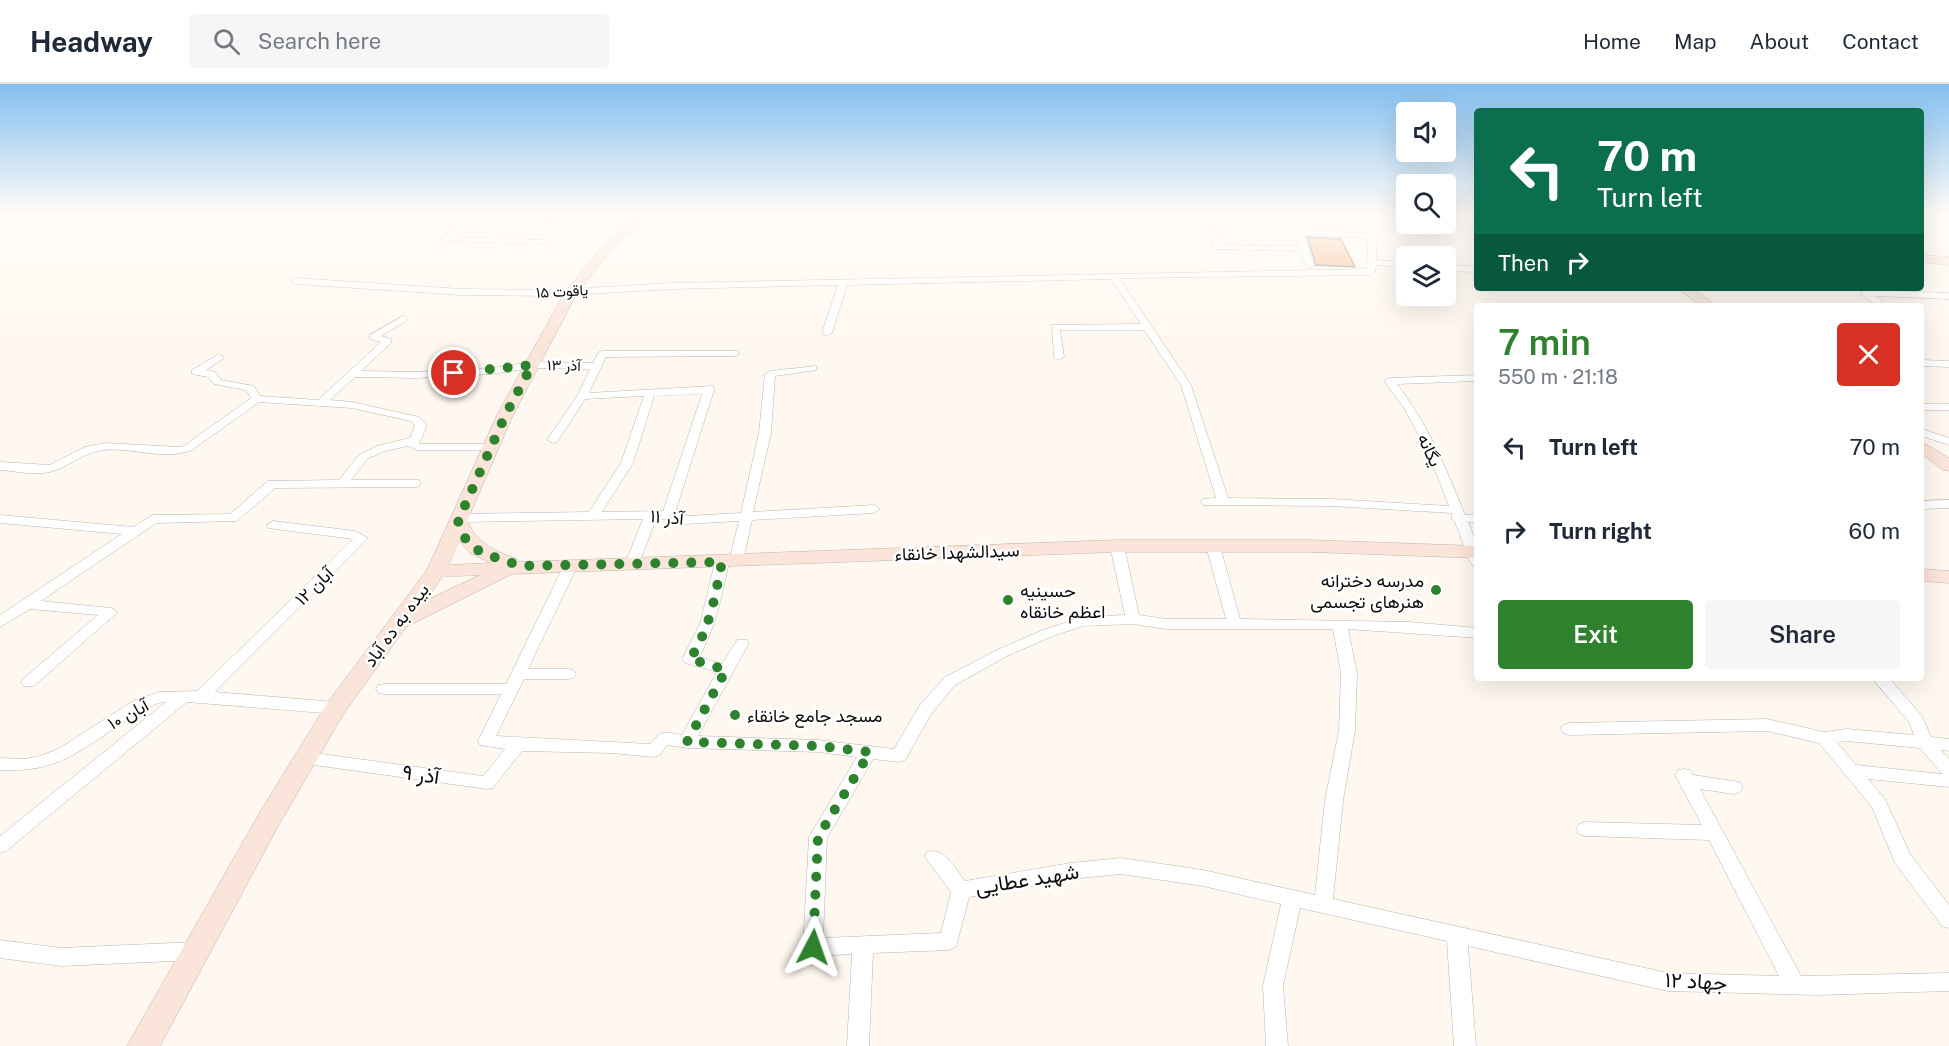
<!DOCTYPE html>
<meta charset="utf-8">
<style>
:root{--surface:#fff;--page:#f6f6f7;--text:#1f2937;--muted:#747a83;--line:#e0e1e3;--accent:#2e822e}
body{margin:0;font-family:"Public Sans",Vazirmatn,sans-serif;background:var(--page);color:var(--text);height:100vh;display:flex;flex-direction:column;font-size:22px;white-space:nowrap}
*{box-sizing:border-box;margin:0}
p{font-size:20px;color:var(--muted)}
.icon{flex:none;width:33px;height:33px;fill:none;stroke:currentColor;stroke-width:2;stroke-linecap:round;stroke-linejoin:round}
.map{position:relative;flex:1;overflow:hidden}
.sheet{position:absolute;left:1474px;top:219px;width:450px;height:378px;display:flex;flex-direction:column;background:var(--surface);border-radius:6px;box-shadow:0 6px 24px #0002}
.sheet>*{flex:none}
.hud{position:absolute;left:1474px;top:24px;width:450px;height:183px;border-radius:6px;box-shadow:0 6px 24px #0002;background:#0b6e4f;color:#fff;overflow:hidden}
.tools{position:absolute;left:1396px;top:18px;display:grid;gap:12px}
.tools a{display:grid;place-items:center;width:60px;height:60px;border-radius:6px;background:var(--surface);box-shadow:0 6px 24px #0002;font-size:30px}
.pin{position:absolute;display:grid;place-items:center;width:51px;height:51px;color:#fff;margin:-26px;border:3px solid #fff;border-radius:50%;box-shadow:0 2px 6px #0007}
.me{position:absolute;width:66px;margin:-33px;rotate:4deg;stroke-linejoin:round;filter:drop-shadow(0 0 4px #0008)}
.turn{display:flex;align-items:center;gap:21px;height:126px;padding:0 24px;font-size:27px}
.turn .icon{width:78px;height:78px;stroke-width:2.5}
.turn b{display:block;font-size:42px;line-height:51px}
.then{display:flex;align-items:center;height:57px;padding:0 24px;background:#0003;gap:12px;font-size:22px}
.round{display:grid;place-items:center;flex:none;width:63px;height:63px;border-radius:6px;background:var(--page)}
.overview{display:flex;align-items:center;justify-content:space-between;height:102px;padding:0 24px}
h1{font-size:36px;font-weight:600;line-height:45px;color:var(--accent)}
.action{display:flex;gap:12px;margin-top:auto;padding:12px 24px}
.action a{flex:1;height:69px;border-radius:6px;background:var(--accent);color:#fff;font-size:24px;font-weight:600;line-height:69px;text-align:center}
.action a+a{background:var(--page);color:var(--text)}
ul{padding:0;list-style:none}
li{display:flex;align-items:center;gap:18px;height:84px;padding:0 24px}
li div{flex:1}
li b{display:block;font-size:22px}
li em{font-style:normal}
header{display:flex;align-items:center;gap:36px;box-sizing:border-box;height:84px;padding:0 30px;background:var(--surface);border-bottom:2px solid var(--line)}
header strong{font-size:28px}
nav{display:flex;gap:33px;margin-inline-start:auto;font-size:21px}
.search{width:420px;height:54px;background:var(--page);display:flex;align-items:center;gap:15px;box-sizing:border-box;padding:0 21px;border-radius:6px;color:var(--muted);font-size:22px}
.map>svg:first-child{display:block}
.building{fill:#f7bc8c;stroke:#8f8782;stroke-width:1.5}
.lines{fill:none;stroke-linecap:round;stroke-linejoin:round}
.minor-casing{stroke:#bbb5ae;stroke-width:1}
.secondary-casing{stroke:#bbb5ae;stroke-width:1}
.minor{fill:#fff;fill-rule:evenodd}
.secondary{fill:#fbe4d9;fill-rule:evenodd}
.route{stroke:#2e822e;stroke-width:10;stroke-dasharray:0 18}
.poi-dot{fill:#2e822e;stroke:#fff;stroke-width:2}
.labels{text-anchor:middle;dominant-baseline:central;stroke-width:5;stroke-linejoin:round;paint-order:stroke}
.far-street-label{font-size:15px;fill:#0f0d0a;stroke:#fff}
.street-label{font-size:18px;fill:#0f0d0a;stroke:#fff}
.poi-label{font-size:18px;fill:#0f0d0a;stroke:#fff;text-anchor:start}
.near-street-label{font-size:21px;fill:#0f0d0a;stroke:#fff}
</style>
<header>
<strong>Headway</strong>
<div class="search"><svg class="icon" aria-label="search" viewBox="0 0 24 24"><circle cx="10" cy="10" r="6"/><path d="M15 15l6 6"/></svg>Search here</div>
<nav><a>Home</a><a>Map</a><a>About</a><a>Contact</a></nav>
</header>
<div class="map">
<svg width="1949" height="962" viewBox="0 0 1949 962">
<rect width="100%" height="100%" fill="#fff8f0"/>
<path class="building" d="M 1307,153 L 1341,155 L 1355,183 L 1316,181 Z"/>
<g class="lines">
<g class="minor-casing">
<path id="minor" d="M 481,129 L 490,129 L 454,153 L 545,156 L 549,158 L 545,160 L 445,157 L 441,155 Z
M 500,129 L 566,132 L 570,134 L 566,136 L 504,131 Z
M 600,129 L 608,129 L 607,134 L 610,139 L 636,144 L 632,146 L 605,143 L 599,134 Z
M 1355,129 L 1363,129 L 1376,152 L 1376,176 L 1407,178 L 1407,184 L 1376,181 L 1375,188 L 1371,191 L 1119,194 L 1191,301 L 1228,414 L 1331,415 L 1449,422 L 1429,371 L 1404,324 L 1384,297 L 1389,294 L 1478,291 L 1477,297 L 1397,300 C 1428,340 1446,384 1465,431 L 1478,430 L 1478,438 L 1468,438 L 1478,462 L 1478,484 L 1471,480 L 1455,438 L 1452,435 L 1452,429 L 1331,422 L 1203,421 L 1201,418 L 1203,415 L 1216,414 L 1181,301 L 1144,246 L 1060,246 L 1064,273 L 1059,276 L 1054,273 L 1052,241 L 1141,240 L 1111,195 L 847,201 L 832,249 L 827,252 L 822,249 L 838,201 L 671,205 L 553,212 L 462,211 L 295,200 L 291,197 L 295,194 L 462,205 L 553,206 L 671,199 L 1367,185 L 1368,154 L 1304,151 L 1314,181 L 1310,184 L 1306,181 L 1301,167 L 1215,165 L 1208,146 L 1215,144 L 1221,161 L 1300,162 L 1295,148 L 1299,146 L 1367,149 Z
M 1446,181 L 1478,182 L 1478,188 L 1446,187 Z
M 1865,206 L 1949,209 L 1949,215 L 1875,212 L 1888,222 L 1877,222 L 1862,211 L 1861,209 Z
M 403,232 L 406,233 L 406,237 L 381,252 L 391,255 L 391,259 L 361,287 L 416,288 L 492,284 L 532,278 L 593,279 L 599,268 L 602,267 L 738,267 L 738,271 L 735,272 L 606,273 L 589,309 L 713,302 L 714,306 L 675,429 L 686,432 L 741,429 L 759,349 L 765,290 L 770,287 L 816,282 L 816,286 L 775,292 L 771,349 L 753,428 L 874,421 L 880,425 L 874,429 L 752,436 L 743,477 L 736,481 L 729,477 L 739,437 L 685,440 L 667,435 L 656,435 L 639,480 L 632,484 L 627,483 L 625,480 L 643,435 L 459,438 L 453,434 L 459,430 L 589,428 L 621,379 L 644,312 L 585,315 L 557,358 L 553,359 L 547,356 L 577,312 L 590,285 L 532,284 L 492,290 L 416,294 L 355,293 L 330,316 L 352,318 L 419,333 L 427,341 L 419,360 L 491,360 L 497,363 L 491,366 L 417,366 L 408,362 L 385,367 L 367,375 L 351,396 L 419,396 L 421,399 L 419,402 L 415,403 L 275,404 L 237,437 L 156,439 L 41,517 L 111,524 L 118,528 L 34,602 L 24,602 L 21,598 L 24,594 L 98,531 L 30,525 L 0,543 L 0,531 L 122,450 L 0,439 L 0,431 L 133,443 L 153,431 L 230,430 L 268,397 L 339,396 L 359,371 L 377,362 L 410,354 L 415,342 L 411,337 L 352,324 L 259,318 L 192,366 C 164,377 132,363 103,366 C 86,368 72,380 56,386 C 40,393 17,387 0,386 L 0,378 L 50,381 L 85,363 L 105,359 L 179,363 L 184,362 L 251,314 L 246,306 L 214,300 L 208,293 L 192,290 L 192,286 L 219,270 L 224,273 L 223,275 L 206,286 L 215,288 L 221,296 L 254,302 L 260,312 L 318,316 L 381,258 L 370,255 L 370,251 ZM 702,310 L 663,427 L 602,428 L 633,379 L 654,312 Z
M 1922,276 L 1949,277 L 1949,283 L 1922,282 Z
M 1922,320 L 1949,320 L 1949,326 L 1922,326 Z
M 1922,345 L 1949,354 L 1949,361 L 1922,352 Z
M 1949,416 L 1949,424 L 1922,425 L 1922,417 Z
M 273,437 L 355,447 L 368,454 L 215,608 L 336,618 L 342,620 L 344,624 L 342,628 L 336,630 L 187,618 L 6,767 L 0,769 L 0,752 L 166,618 C 150,619 137,630 124,638 C 78,668 57,689 0,686 L 0,674 L 24,675 L 40,672 L 58,665 L 135,616 L 160,608 L 197,607 L 353,455 L 268,444 L 267,441 Z
M 1117,458 L 1124,462 L 1139,531 L 1166,535 L 1226,535 L 1206,462 L 1213,458 L 1220,462 L 1240,535 L 1409,538 L 1478,544 L 1478,554 L 1348,545 L 1357,589 L 1355,646 L 1343,716 L 1333,815 L 1668,889 L 1779,892 L 1709,756 L 1585,752 L 1579,750 L 1576,745 L 1579,740 L 1585,738 L 1702,741 L 1675,691 L 1678,686 L 1684,685 L 1690,686 L 1693,691 L 1740,698 L 1743,703 L 1740,708 L 1734,710 L 1700,705 L 1801,892 L 1949,889 L 1949,907 L 1817,911 L 1668,907 L 1468,862 L 1476,962 L 1454,962 L 1447,857 L 1300,824 L 1283,902 L 1288,962 L 1266,962 L 1263,902 L 1281,820 L 1203,802 L 1121,790 L 1071,795 L 969,813 L 956,863 L 949,866 L 873,869 L 869,962 L 847,962 L 852,870 L 813,872 L 806,869 L 803,863 L 809,753 L 857,673 L 818,668 L 687,664 L 667,661 L 660,671 L 654,673 L 612,669 L 522,667 L 493,704 L 487,705 L 307,680 L 301,678 L 299,674 L 301,670 L 307,668 L 483,692 L 505,665 L 480,661 L 478,657 L 501,610 L 384,610 L 378,609 L 376,605 L 378,601 L 384,600 L 506,600 L 564,481 L 571,477 L 578,481 L 528,585 L 568,585 L 573,586 L 576,590 L 573,594 L 568,595 L 524,595 L 496,652 L 650,660 C 661,645 665,648 682,651 L 717,588 L 685,579 L 682,575 L 700,540 L 715,478 L 722,474 L 729,478 C 722,511 716,543 699,573 L 722,580 L 737,556 L 747,556 L 749,559 L 698,652 L 818,656 L 894,665 L 920,621 L 945,593 L 997,566 L 1043,546 L 1082,533 L 1125,531 L 1110,462 ZM 1133,540 L 1166,545 L 1333,545 L 1341,589 L 1339,646 L 1325,716 L 1315,811 L 1203,786 L 1121,774 L 1071,779 L 965,797 C 956,786 944,762 927,768 L 925,773 L 951,808 L 941,849 L 823,854 L 827,754 L 873,675 L 899,678 L 905,676 L 932,629 L 955,601 L 1007,572 L 1053,552 L 1083,542 Z
M 1872,594 L 1889,594 L 1922,632 L 1931,653 L 1949,655 L 1949,667 L 1941,666 L 1949,675 L 1949,703 L 1868,695 L 1885,715 L 1910,770 L 1949,821 L 1949,844 L 1942,842 L 1895,779 L 1872,723 L 1819,659 L 1767,647 L 1569,651 L 1563,649 L 1561,645 L 1563,641 L 1569,639 L 1767,635 L 1824,648 L 1847,645 L 1914,651 L 1909,638 ZM 1847,657 L 1920,664 L 1942,690 L 1856,681 L 1837,658 Z
M 0,856 L 61,864 L 196,858 L 203,861 L 206,867 L 203,873 L 196,876 L 61,882 L 0,874 Z"/>
</g>
<g class="secondary-casing">
<path id="secondary" d="M 645,129 L 657,129 L 616,160 L 577,209 L 513,331 L 467,437 C 478,460 494,467 517,475 L 519,478 L 1117,456 L 1310,456 L 1478,462 L 1478,474 L 1310,468 L 1117,468 L 512,490 L 406,543 L 344,629 L 277,744 L 160,962 L 127,962 L 259,730 L 328,618 L 427,486 L 497,331 L 565,208 L 608,156 ZM 459,457 L 470,469 L 491,479 L 449,481 ZM 480,491 L 425,517 L 442,493 Z
M 1922,171 L 1949,173 L 1949,181 L 1922,178 Z
M 1678,204 L 1692,204 L 1717,222 L 1701,222 Z
M 1922,358 L 1949,374 L 1949,387 L 1943,386 L 1922,370 Z
M 1922,485 L 1949,487 L 1949,499 L 1922,497 Z"/>
</g>
<use href="#minor" class="minor"/>
<use href="#secondary" class="secondary"/>
</g>
<linearGradient id="sky" x2="0" y2="1"><stop stop-color="#83bff0"/><stop offset="0.49" stop-color="#fffcf8"/><stop offset="1" stop-color="#fffcf8" stop-opacity="0"/></linearGradient>
<rect width="1949" height="264" fill="url(#sky)"/>
<g class="lines">
<path class="route" d="M 454,289 L 532,281 L 505,332 L 458,437 L 465,454 L 472,463 L 485,470 L 521,482 L 722,478 C 715,512 710,545 690,575 L 726,586 L 687,658 L 818,662 L 870,668 L 818,753 L 813,863"/>
</g>
<g class="poi-dot">
<circle cx="1436" cy="506" r="6"/>
<circle cx="1008" cy="516" r="6"/>
<circle cx="735" cy="631" r="6"/>
</g>
<g class="labels">
<g class="far-street-label">
<text transform="translate(562 207) rotate(-3)">یاقوت ۱۵</text>
<text transform="translate(564 281) rotate(1)">آذر ۱۳</text>
</g>
<g class="street-label">
<text transform="translate(1430 366) rotate(65)">یگانه</text>
<text transform="translate(667 433) rotate(5)">آذر ۱۱</text>
<text transform="translate(957 468) rotate(-2)">سیدالشهدا خانقاء</text>
<text transform="translate(314 502) rotate(-44)">آبان ۱۲</text>
<text transform="translate(396 541) rotate(-54)">بیده به ده آباد</text>
<text transform="translate(128 630) rotate(-29)">آبان ۱۰</text>
</g>
<g class="poi-label">
<text x="1424" y="496" text-anchor="end">مدرسه دخترانه<tspan x="1424" dy="21">هنرهای تجسمی</tspan></text>
<text x="1020" y="506">حسینیه<tspan x="1020" dy="21">اعظم خانقاه</tspan></text>
<text x="747" y="631">مسجد جامع خانقاء</text>
</g>
<g class="near-street-label">
<text transform="translate(421 690) rotate(8)">آذر ۹</text>
<text transform="translate(1027 795) rotate(-9)">شهید عطایی</text>
<text transform="translate(1696 897) rotate(3)">جهاد ۱۲</text>
</g>
</g>
</svg>
<div class="tools">
<a><svg class="icon" aria-label="sound" viewBox="0 0 24 24"><path d="M4 9h4l5-4v14l-5-4H4zM17 9q2 3 0 6"/></svg></a>
<a><svg class="icon" aria-label="search" viewBox="0 0 24 24"><circle cx="10" cy="10" r="6"/><path d="M15 15l6 6"/></svg></a>
<a><svg class="icon" aria-label="layers" viewBox="0 0 24 24"><path d="M12 4l9 5-9 5-9-5zM3 14l9 5 9-5"/></svg></a>
</div>
<div class="pin" style="left:454px;top:289px;background:#d93025"><svg class="icon" aria-label="arrive" viewBox="0 0 24 24"><path d="M6 21V4h12l-3 4 3 4H6"/></svg></div>
<svg class="me" style="left:813px;top:863px" viewBox="-20 -20 40 40"><path d="M0-17L14 15 0 8-14 15z" fill="#2e822e" stroke="#fff" stroke-width="4"/></svg>
<div class="hud">
<div class="turn"><svg class="icon" aria-label="left" viewBox="0 0 24 24"><path d="M17 20v-9H6M10 6l-5 5 5 5"/></svg><div><b>70 m</b>Turn left</div></div>
<div class="then">Then<svg class="icon" aria-label="right" viewBox="0 0 24 24"><path d="M7 20v-9h11M14 6l5 5-5 5"/></svg></div>
</div>
<section class="sheet">
<div class="overview"><div><h1>7 min</h1><p>550 m · 21:18</p></div><a class="round" style="background:#d93025;color:#fff"><svg class="icon" aria-label="close" viewBox="0 0 24 24"><path d="M6 6l12 12M18 6L6 18"/></svg></a></div>
<ul>
<li><svg class="icon" aria-label="left" viewBox="0 0 24 24"><path d="M17 20v-9H6M10 6l-5 5 5 5"/></svg><div><b>Turn left</b></div><em>70 m</em></li>
<li><svg class="icon" aria-label="right" viewBox="0 0 24 24"><path d="M7 20v-9h11M14 6l5 5-5 5"/></svg><div><b>Turn right</b></div><em>60 m</em></li>
</ul>
<div class="action"><a>Exit</a><a>Share</a></div>
</section>
</div>
